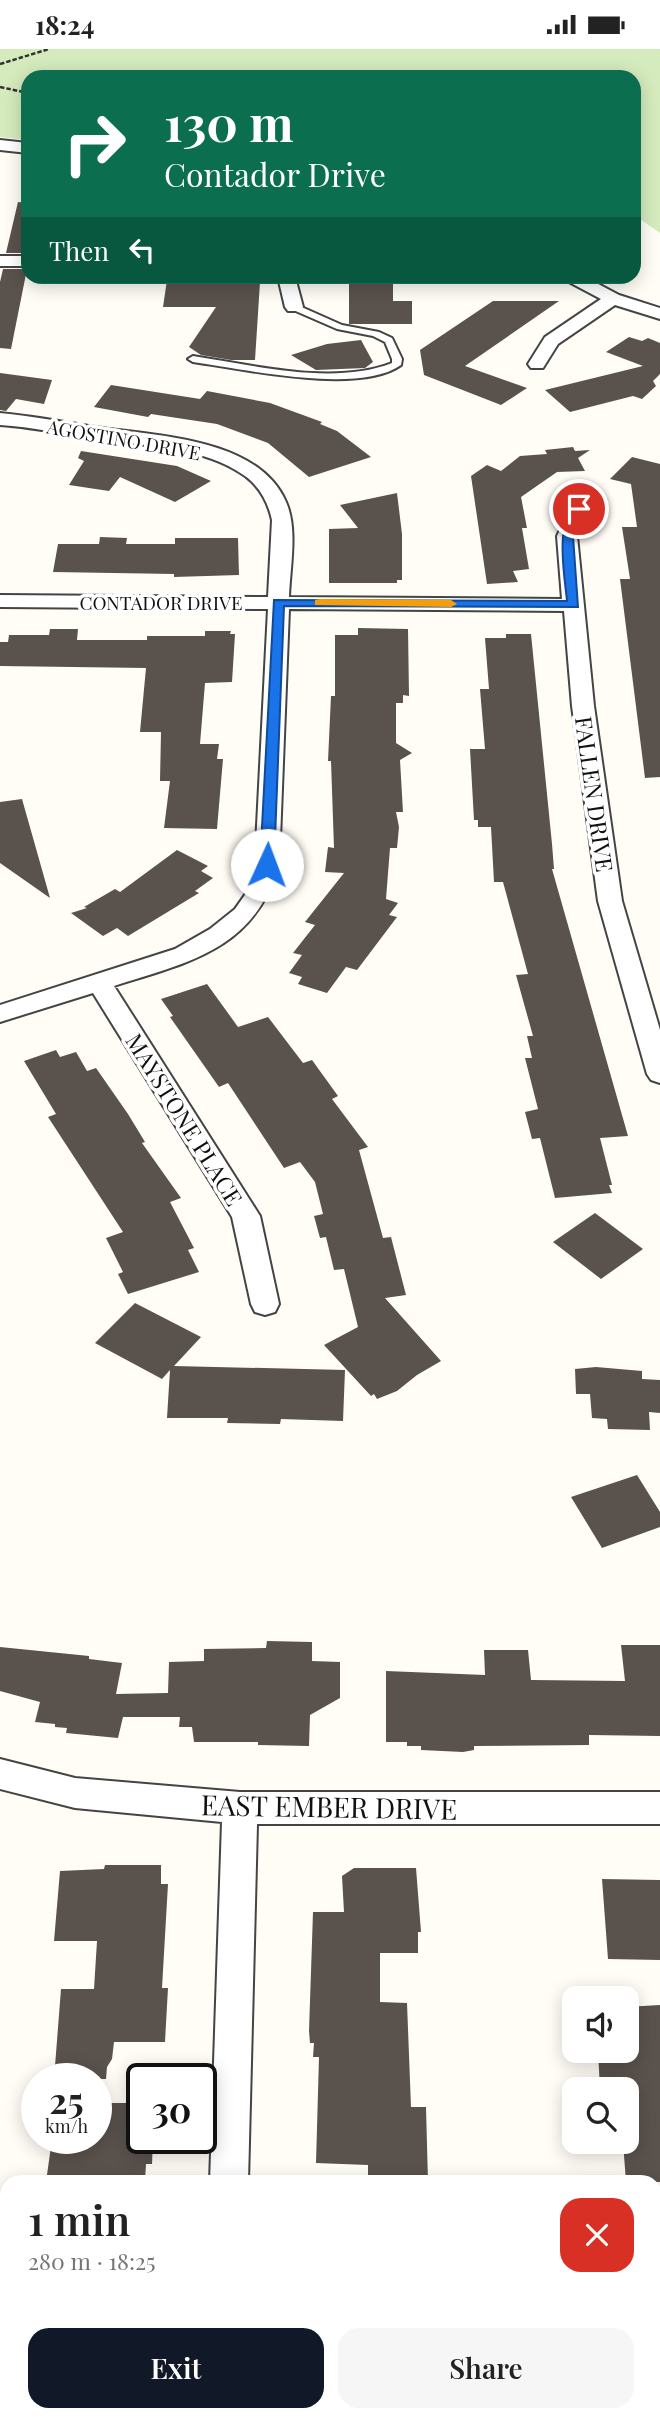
<!DOCTYPE html>
<meta charset="utf-8">
<style>
:root{--surface:#fff;--page:#f6f6f6;--text:#222;--muted:#767676;--accent:#111827}
body{margin:0;font-family:"Playfair Display",serif;background:var(--page);color:var(--text);height:100vh;display:flex;flex-direction:column;font-size:26px;white-space:nowrap}
*{box-sizing:border-box;margin:0}
p{font-size:23px;color:var(--muted)}
.icon{flex:none;width:38px;height:38px;fill:none;stroke:currentColor;stroke-width:2;stroke-linecap:round;stroke-linejoin:round}
.map{position:relative;flex:1;overflow:hidden}
.sheet{position:absolute;left:0px;top:2126px;width:662px;height:247px;display:flex;flex-direction:column;background:var(--surface);border-radius:21px 21px 0 0;box-shadow:0 4px 18px #0003}
.sheet>*{flex:none}
.guide{position:absolute;left:21px;top:21px;width:620px;height:214px;border-radius:21px;box-shadow:0 4px 18px #0003;background:#0b6e4f;color:#fff;overflow:hidden}
.tools{position:absolute;left:562px;top:1937px;display:grid;gap:14px}
.tools a{display:grid;place-items:center;width:77px;height:77px;border-radius:14px;background:var(--surface);box-shadow:0 4px 18px #0003;font-size:35px}
.speed{position:absolute;left:21px;top:2014px;display:flex;gap:14px;font-size:35px;font-weight:700;text-align:center}
.speed>*{display:grid;place-content:center;width:91px;height:91px;border-radius:50%;background:var(--surface);box-shadow:0 4px 18px #0003;line-height:1}
.speed small{font-size:18px;font-weight:400}
.speed .limit{border:4px solid #111;border-radius:10px;background:#fff;color:#111}
.pin{position:absolute;display:grid;place-items:center;width:60px;height:60px;color:#fff;margin:-30px;border:4px solid #fff;border-radius:50%;box-shadow:0 2px 7px #0007}
.me{position:absolute;width:77px;margin:-38px;rotate:2deg;stroke-linejoin:round;filter:drop-shadow(0 0 5px #0008)}
.turn{display:flex;align-items:center;gap:24px;height:147px;padding:0 28px;font-size:32px}
.turn .icon{width:91px;height:91px;stroke-width:2.5}
.turn b{display:block;font-size:49px;line-height:60px}
.then{display:flex;align-items:center;height:66px;padding:0 28px;background:#0003;gap:14px;font-size:26px}
.round{display:grid;place-items:center;flex:none;width:74px;height:74px;border-radius:21px;background:var(--page)}
.head{display:flex;align-items:center;justify-content:space-between;height:119px;padding:0 28px}
h1{font-size:42px;font-weight:600;line-height:52px}
.primary-button{display:flex;gap:14px;margin-top:auto;padding:14px 28px}
.primary-button a{flex:1;height:80px;border-radius:21px;background:var(--accent);color:#fff;font-size:28px;font-weight:600;line-height:80px;text-align:center}
.primary-button a+a{background:var(--page);color:var(--text)}
.status{display:flex;justify-content:space-between;align-items:center;height:49px;padding:0 35px;background:var(--surface);direction:ltr}
.status svg{height:19px;fill:currentColor}
.map>svg:first-child{display:block}
.green{fill:#d5ebbd}
.building{fill:#5a524d}
.lines{fill:none;stroke-linecap:round;stroke-linejoin:round}
.service-casing{stroke:#444;stroke-width:4}
.minor-casing{stroke:#444;stroke-width:4}
.path{stroke:#333;stroke-width:2.5;stroke-dasharray:4.5 2;stroke-linecap:butt}
.service{fill:#fff;fill-rule:evenodd}
.minor{fill:#fff;fill-rule:evenodd}
.route{fill:#1a73e8;stroke:#114b97;stroke-width:2}
.slow{fill:#f59e0b}
.labels{text-anchor:middle;dominant-baseline:central;stroke-width:7;stroke-linejoin:round;paint-order:stroke}
.far-street-label{font-size:19px;fill:#111;stroke:#fff}
.street-label{font-size:23px;fill:#111;stroke:#fff}
.near-street-label{font-size:28px;fill:#111;stroke:#fff}
</style>
<div class="status"><b>18:24</b><svg viewBox="0 0 49 12"><path d="M0 12V9h3v3zM5 12V6h3v6zM10 12V3h3v9zM15 12V0h3v12zM26 1h20v11H26zM47 4h2v5h-2z"/></svg></div>
<div class="map">
<svg width="660" height="2372" viewBox="0 0 660 2372">
<rect width="100%" height="100%" fill="#fffdf5"/>
<path class="green" d="M 0,0 L 660,0 L 660,184 L 634,166 L 634,28 L 28,28 L 28,91 L 0,88 Z"/>
<path class="building" d="M 18,153 L 28,154 L 28,204 L 6,204 Z
M 3,220 L 27,220 L 11,300 L 0,299 L 0,233 Z
M 349,228 L 393,228 L 393,252 L 412,252 L 412,275 L 349,275 Z
M 167,231 L 260,233 L 255,311 L 231,311 L 201,306 L 189,298 L 216,258 L 163,258 Z
M 493,252 L 559,252 L 465,317 L 527,339 L 501,356 L 424,326 L 420,301 Z
M 629,288 L 642,292 L 648,289 L 660,294 L 660,325 L 653,332 L 656,337 L 642,350 L 633,347 L 570,363 L 545,341 L 643,317 L 606,303 Z
M 361,291 L 373,313 L 365,319 L 316,321 L 291,306 L 327,295 Z
M 0,324 L 52,331 L 44,355 L 16,350 L 6,362 L 0,361 Z
M 111,336 L 200,350 L 207,342 L 270,354 L 322,373 L 320,375 L 337,382 L 371,408 L 309,428 L 268,394 L 217,375 L 151,365 L 148,368 L 94,358 Z
M 573,398 L 575,402 L 590,401 L 578,409 L 585,422 L 557,423 L 521,448 L 527,479 L 522,479 L 529,520 L 513,522 L 518,533 L 487,535 L 471,427 L 487,416 L 501,422 L 520,407 L 547,405 L 545,401 Z
M 81,402 L 177,417 L 211,432 L 175,453 L 120,428 L 109,442 L 69,436 L 84,412 L 78,409 Z
M 632,408 L 660,415 L 660,728 L 645,729 L 620,530 L 630,530 L 622,478 L 637,478 L 631,435 L 610,430 Z
M 397,444 L 402,485 L 402,531 L 397,531 L 397,534 L 329,534 L 329,480 L 358,479 L 340,456 Z
M 100,488 L 127,489 L 126,495 L 175,495 L 175,489 L 238,489 L 239,526 L 174,528 L 174,525 L 53,523 L 58,495 L 99,495 Z
M 358,579 L 408,580 L 409,647 L 403,646 L 403,654 L 396,654 L 396,694 L 412,704 L 400,711 L 403,763 L 396,763 L 399,778 L 397,799 L 390,799 L 386,850 L 398,854 L 389,866 L 397,868 L 357,921 L 346,918 L 327,944 L 298,935 L 302,928 L 289,924 L 302,906 L 293,904 L 315,876 L 305,873 L 344,824 L 325,823 L 328,798 L 334,799 L 331,712 L 328,712 L 331,647 L 335,647 L 335,586 L 358,586 Z
M 50,580 L 78,580 L 77,591 L 147,591 L 147,587 L 205,587 L 205,582 L 231,582 L 230,585 L 235,585 L 232,633 L 205,634 L 200,695 L 219,695 L 217,710 L 223,710 L 217,780 L 164,779 L 170,732 L 160,732 L 161,683 L 140,683 L 146,619 L 0,617 L 0,593 L 8,593 L 9,586 L 49,586 Z
M 506,585 L 531,585 L 552,795 L 554,820 L 552,820 L 628,1087 L 600,1089 L 612,1136 L 609,1136 L 612,1144 L 555,1149 L 540,1089 L 532,1090 L 525,1063 L 538,1060 L 525,1009 L 532,1009 L 527,987 L 533,987 L 516,926 L 528,925 L 503,833 L 494,833 L 491,778 L 478,778 L 478,771 L 474,771 L 470,700 L 485,700 L 480,640 L 489,640 L 485,589 L 506,589 Z
M 22,750 L 50,849 L 0,814 L 0,753 Z
M 177,801 L 208,817 L 201,822 L 213,829 L 195,842 L 199,844 L 128,887 L 117,879 L 103,887 L 71,864 L 87,859 L 84,858 L 115,840 L 120,843 Z
M 207,935 L 238,978 L 268,968 L 303,1014 L 312,1011 L 338,1047 L 332,1050 L 368,1098 L 359,1101 L 383,1189 L 391,1188 L 406,1246 L 385,1249 L 441,1312 L 417,1326 L 397,1342 L 377,1350 L 374,1345 L 371,1347 L 324,1296 L 358,1278 L 344,1220 L 334,1221 L 326,1188 L 320,1189 L 314,1167 L 323,1165 L 315,1133 L 300,1113 L 284,1119 L 228,1034 L 219,1038 L 170,968 L 173,967 L 161,950 Z
M 56,1001 L 60,1008 L 76,1003 L 87,1022 L 96,1019 L 128,1065 L 145,1093 L 142,1094 L 181,1149 L 170,1153 L 194,1199 L 188,1201 L 199,1223 L 128,1245 L 118,1225 L 123,1223 L 106,1189 L 123,1183 L 48,1068 L 56,1065 L 24,1012 Z
M 595,1164 L 643,1200 L 601,1230 L 553,1193 Z
M 135,1254 L 201,1288 L 174,1317 L 345,1321 L 343,1372 L 281,1370 L 280,1375 L 227,1374 L 228,1369 L 167,1369 L 170,1321 L 162,1330 L 95,1294 Z
M 596,1318 L 642,1322 L 642,1330 L 660,1331 L 660,1364 L 649,1363 L 650,1381 L 608,1380 L 607,1370 L 592,1369 L 590,1345 L 576,1345 L 575,1320 Z
M 637,1426 L 660,1463 L 660,1478 L 602,1499 L 571,1448 Z
M 267,1592 L 312,1593 L 312,1612 L 340,1613 L 340,1649 L 310,1666 L 309,1697 L 258,1696 L 258,1693 L 194,1693 L 192,1678 L 179,1678 L 180,1668 L 123,1668 L 118,1689 L 66,1684 L 67,1679 L 55,1678 L 55,1675 L 35,1673 L 40,1653 L 0,1642 L 0,1598 L 89,1607 L 89,1610 L 122,1614 L 116,1645 L 168,1644 L 169,1613 L 204,1612 L 204,1600 L 266,1599 Z
M 621,1596 L 660,1596 L 660,1687 L 589,1686 L 589,1696 L 474,1697 L 474,1701 L 463,1703 L 421,1701 L 421,1697 L 407,1697 L 407,1693 L 386,1693 L 386,1622 L 485,1626 L 484,1601 L 528,1601 L 531,1631 L 625,1632 Z
M 105,1816 L 161,1816 L 161,1835 L 168,1835 L 162,1939 L 168,1939 L 165,1993 L 114,1993 L 112,2010 L 107,2018 L 106,2030 L 54,2030 L 61,1940 L 94,1940 L 97,1892 L 54,1892 L 60,1822 L 104,1820 Z
M 354,1819 L 416,1819 L 421,1883 L 418,1883 L 418,1904 L 380,1904 L 380,1953 L 407,1954 L 411,2058 L 426,2058 L 428,2133 L 368,2133 L 368,2116 L 316,2114 L 319,2008 L 313,2008 L 314,1994 L 310,1994 L 309,1982 L 313,1863 L 344,1863 L 342,1827 Z
M 602,1830 L 660,1831 L 660,1911 L 608,1910 Z
M 660,1956 L 660,2133 L 626,2133 L 623,2093 L 626,2093 L 626,2040 L 600,2040 L 598,2002 L 626,2002 L 626,1958 Z
M 96,2054 L 142,2054 L 142,2090 L 153,2090 L 152,2115 L 146,2115 L 145,2131 L 141,2130 L 141,2133 L 46,2133 L 52,2090 L 96,2090 Z"/>
<g class="lines">
<g class="service-casing">
<path id="service" d="M 291,256 L 297,256 L 342,276 L 379,283 L 392,289 L 402,310 L 401,316 C 359,346 243,320 193,313 L 188,310 L 193,307 C 253,316 333,337 392,314 L 392,310 L 385,293 L 373,287 L 337,280 L 291,260 Z"/>
</g>
<g class="minor-casing">
<path id="minor" d="M 0,91 L 28,94 L 28,104 L 0,101 Z
M 0,207 L 28,207 L 28,217 L 0,217 Z
M 278,228 L 295,228 L 303,258 L 300,262 L 288,262 L 285,258 Z
M 565,228 L 585,228 L 619,246 L 660,259 L 660,270 L 615,256 L 558,295 L 543,319 L 531,319 L 528,315 L 545,288 L 601,250 L 567,232 Z
M 0,364 C 32,367 63,373 95,378 C 155,387 258,388 286,453 C 298,480 290,518 289,548 L 562,550 L 557,487 L 572,456 L 586,456 L 589,460 L 577,487 L 594,657 L 622,852 L 660,981 L 660,1034 L 651,1031 L 647,1025 L 598,852 L 572,657 L 564,562 L 289,560 L 279,816 C 254,901 189,913 114,937 L 260,1167 L 279,1255 L 275,1263 L 265,1266 L 255,1263 L 251,1255 L 232,1168 L 93,944 L 0,973 L 0,956 L 175,900 L 210,880 L 235,860 L 247,843 L 255,816 L 268,560 L 0,558 L 0,546 L 268,548 L 272,471 C 268,453 260,438 245,427 C 203,397 144,397 95,390 C 64,385 32,378 0,376 Z
M 0,1710 L 75,1729 L 240,1743 L 660,1743 L 660,1775 L 257,1775 L 248,2133 L 210,2133 L 222,1773 L 75,1759 L 0,1740 Z"/>
</g>
<path class="path" d="M 0,15 L 49,0
M 0,38 L 28,44"/>
<use href="#service" class="service"/>
<use href="#minor" class="minor"/>
</g>
<path class="route" d="M 579,457 L 584,460 L 573,487 L 578,558 L 284,557 L 274,816 L 272,819 L 262,819 L 260,816 L 274,551 L 567,552 C 565,529 553,468 579,457 Z"/>
<path class="slow" d="M 320,550 L 451,551 L 457,555 L 451,558 L 315,556 L 315,551 Z"/>
<g class="labels">
<g class="far-street-label">
<text transform="translate(124 390) rotate(10)">AGOSTINO DRIVE</text>
<text x="161" y="553">CONTADOR DRIVE</text>
</g>
<g class="street-label">
<text transform="translate(595 745) rotate(82)">FALLEN DRIVE</text>
<text transform="translate(185 1070) rotate(58)">MAYSTONE PLACE</text>
</g>
<g class="near-street-label">
<text transform="translate(329 1757) rotate(1)">EAST EMBER DRIVE</text>
</g>
</g>
</svg>
<div class="tools">
<a><svg class="icon" aria-label="sound" viewBox="0 0 24 24"><path d="M4 9h4l5-4v14l-5-4H4zM17 9q2 3 0 6"/></svg></a>
<a><svg class="icon" aria-label="search" viewBox="0 0 24 24"><circle cx="10" cy="10" r="6"/><path d="M15 15l6 6"/></svg></a>
</div>
<div class="speed"><div>25<small>km/h</small></div><div class="limit">30</div></div>
<div class="pin" style="left:579px;top:460px;background:#d93025"><svg class="icon" aria-label="arrive" viewBox="0 0 24 24"><path d="M6 21V4h12l-3 4 3 4H6"/></svg></div>
<svg class="me" style="left:267px;top:816px" viewBox="-20 -20 40 40"><circle r="19" fill="#fff"/><path d="M0-13L10 11 0 6-10 11z" fill="#1a73e8"/></svg>
<div class="guide">
<div class="turn"><svg class="icon" aria-label="right" viewBox="0 0 24 24"><path d="M7 20v-9h11M14 6l5 5-5 5"/></svg><div><b>130 m</b>Contador Drive</div></div>
<div class="then">Then<svg class="icon" aria-label="left" viewBox="0 0 24 24"><path d="M17 20v-9H6M10 6l-5 5 5 5"/></svg></div>
</div>
<section class="sheet">
<div class="head"><div><h1>1 min</h1><p>280 m · 18:25</p></div><a class="round" style="background:#d93025;color:#fff"><svg class="icon" aria-label="close" viewBox="0 0 24 24"><path d="M6 6l12 12M18 6L6 18"/></svg></a></div>
<div class="primary-button"><a>Exit</a><a>Share</a></div>
</section>
</div>
